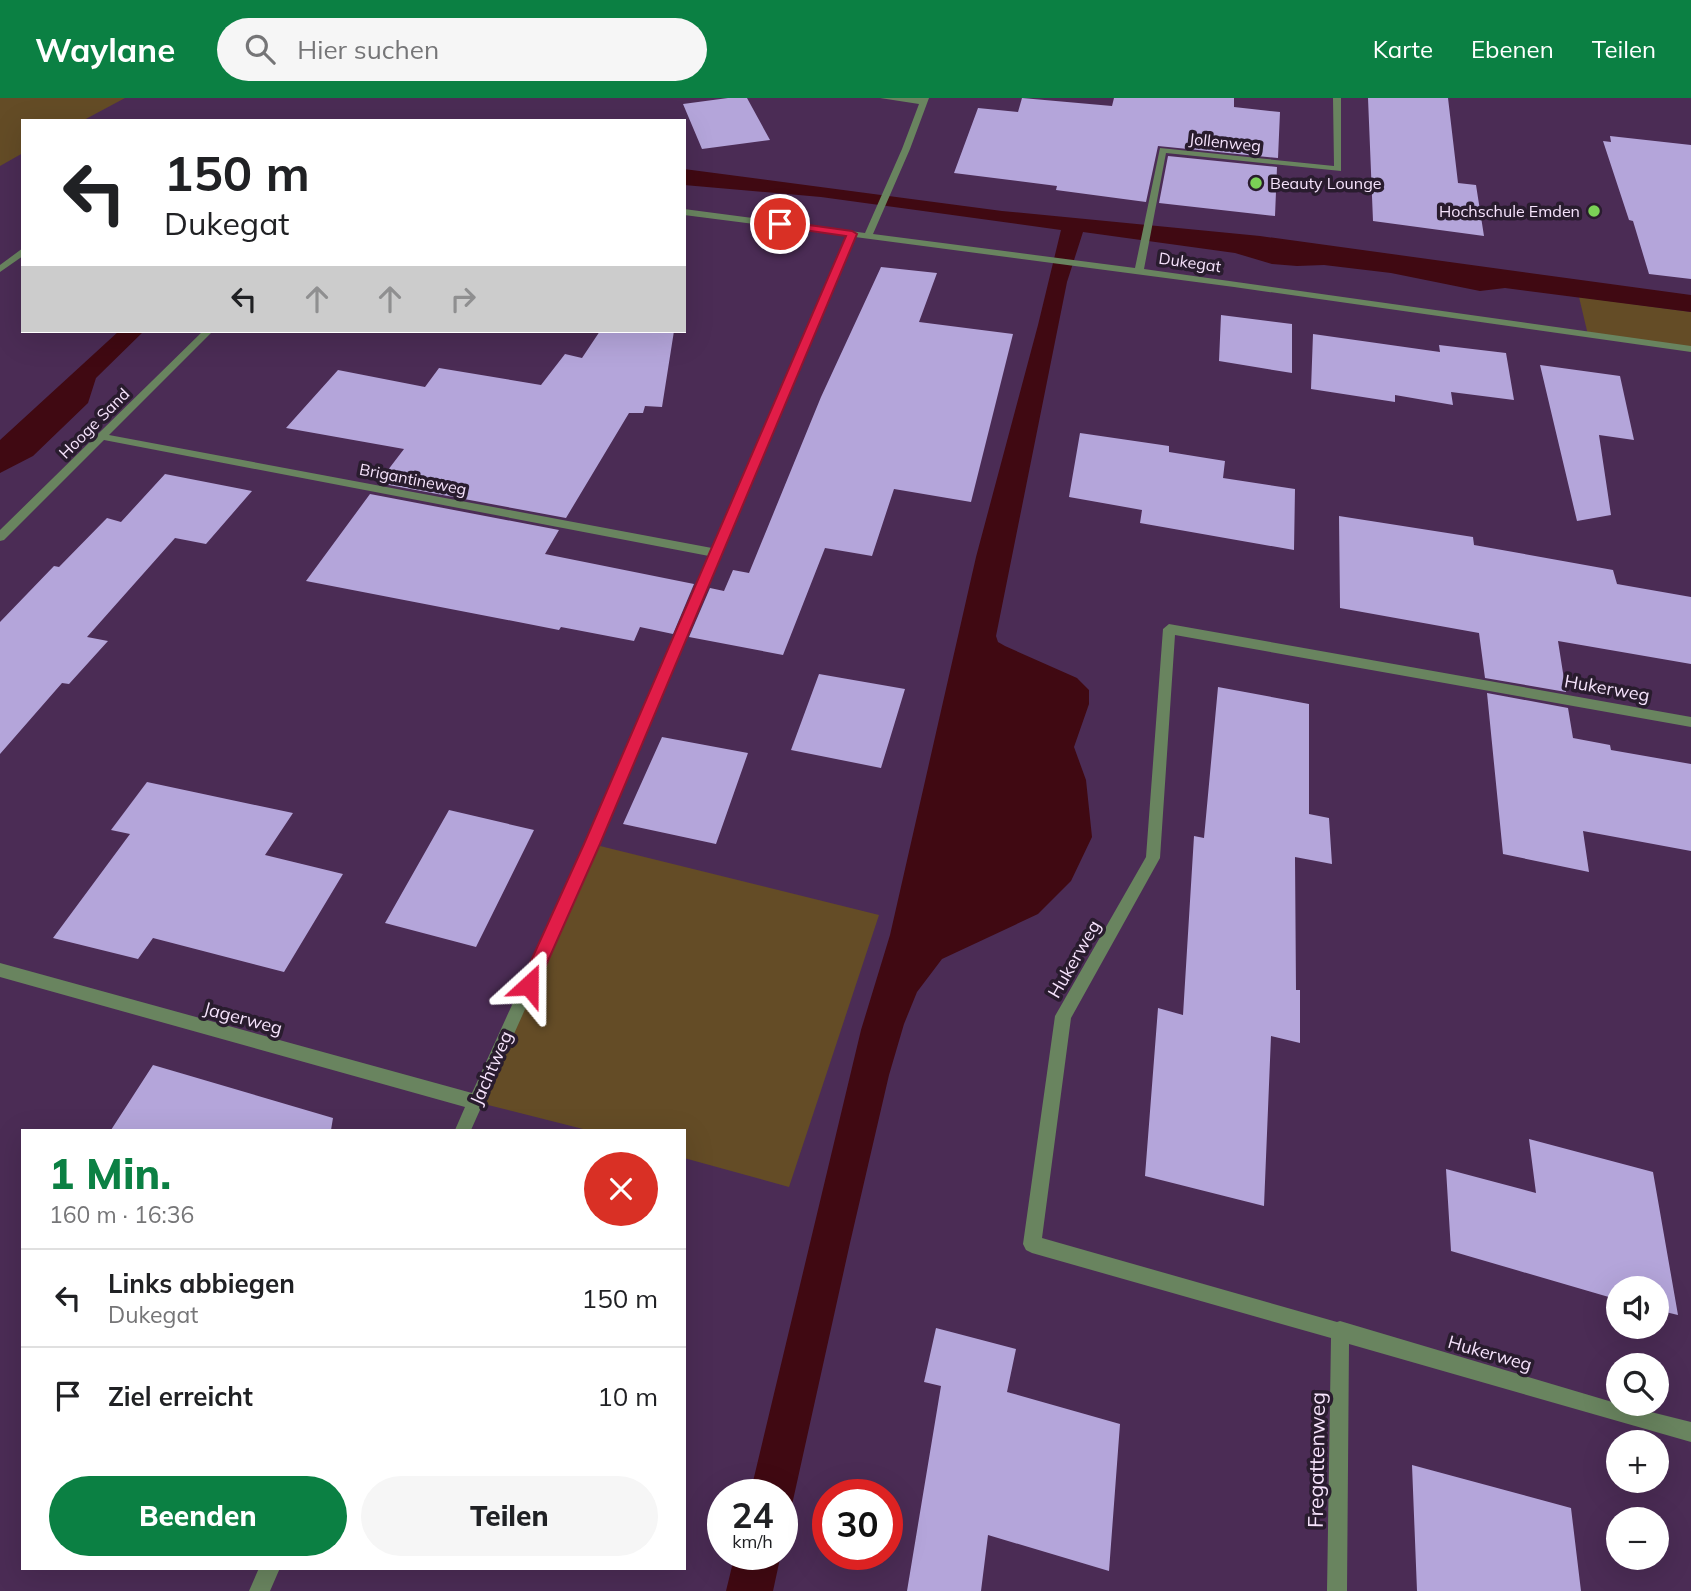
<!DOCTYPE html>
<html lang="de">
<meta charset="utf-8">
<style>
:root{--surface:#fff;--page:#f6f6f6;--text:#202124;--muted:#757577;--line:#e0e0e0;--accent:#0b8043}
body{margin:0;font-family:Mulish,sans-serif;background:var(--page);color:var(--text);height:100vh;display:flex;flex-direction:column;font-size:26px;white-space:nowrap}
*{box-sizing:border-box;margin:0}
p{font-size:23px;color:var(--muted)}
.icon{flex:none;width:38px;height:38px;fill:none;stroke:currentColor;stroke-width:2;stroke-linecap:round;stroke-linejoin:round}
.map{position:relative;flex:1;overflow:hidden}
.details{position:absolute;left:21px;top:1031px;width:665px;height:441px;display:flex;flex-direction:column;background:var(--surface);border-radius:0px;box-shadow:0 7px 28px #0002}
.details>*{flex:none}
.hud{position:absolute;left:21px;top:21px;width:665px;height:214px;border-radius:0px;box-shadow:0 7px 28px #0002;background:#fff;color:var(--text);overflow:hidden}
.controls{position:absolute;left:1606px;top:1178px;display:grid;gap:14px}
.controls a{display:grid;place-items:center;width:63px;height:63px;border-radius:50%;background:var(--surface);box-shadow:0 7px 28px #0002;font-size:35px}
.speed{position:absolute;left:707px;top:1381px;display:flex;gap:14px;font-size:35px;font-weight:700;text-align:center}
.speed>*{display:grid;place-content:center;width:91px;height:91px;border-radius:50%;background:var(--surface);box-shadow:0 7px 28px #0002;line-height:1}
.speed small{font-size:18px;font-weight:400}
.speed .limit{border:10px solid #d22;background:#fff;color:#111}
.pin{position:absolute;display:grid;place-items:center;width:60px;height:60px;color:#fff;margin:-30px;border:4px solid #fff;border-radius:50%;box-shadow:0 2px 7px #0007}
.me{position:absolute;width:77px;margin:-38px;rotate:24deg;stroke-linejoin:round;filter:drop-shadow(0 0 5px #0008)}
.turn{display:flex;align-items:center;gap:24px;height:147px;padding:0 28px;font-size:32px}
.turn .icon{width:91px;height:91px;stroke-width:2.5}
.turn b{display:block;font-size:49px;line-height:60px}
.lanes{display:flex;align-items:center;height:66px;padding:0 28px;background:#0003;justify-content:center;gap:35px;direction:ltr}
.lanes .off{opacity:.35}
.round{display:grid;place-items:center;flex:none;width:74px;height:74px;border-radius:37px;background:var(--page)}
.head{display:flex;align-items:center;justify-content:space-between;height:119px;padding:0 28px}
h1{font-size:42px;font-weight:800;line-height:52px;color:var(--accent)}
.button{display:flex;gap:14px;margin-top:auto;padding:14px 28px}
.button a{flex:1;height:80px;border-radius:42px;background:var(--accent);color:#fff;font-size:28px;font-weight:800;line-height:80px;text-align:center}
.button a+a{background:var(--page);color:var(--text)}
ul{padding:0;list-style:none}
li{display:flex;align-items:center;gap:21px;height:98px;padding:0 28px;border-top:2px solid var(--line)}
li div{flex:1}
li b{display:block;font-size:26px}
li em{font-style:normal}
header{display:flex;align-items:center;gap:42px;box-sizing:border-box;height:98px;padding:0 35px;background:var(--accent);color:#fff}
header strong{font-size:33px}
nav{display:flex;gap:38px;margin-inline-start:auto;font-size:24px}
.search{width:490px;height:63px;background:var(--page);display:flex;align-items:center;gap:18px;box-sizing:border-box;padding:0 24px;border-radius:38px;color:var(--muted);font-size:26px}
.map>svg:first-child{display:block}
.green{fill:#644c26}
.water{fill:#400912}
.building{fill:#b4a5da}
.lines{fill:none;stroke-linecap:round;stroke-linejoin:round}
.street{fill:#69845f;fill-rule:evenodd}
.route{fill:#e11d48;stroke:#92132f;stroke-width:2}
.poi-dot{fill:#7bd156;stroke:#291c2e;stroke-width:2.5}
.labels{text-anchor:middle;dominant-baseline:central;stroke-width:7;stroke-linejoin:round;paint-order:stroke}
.far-street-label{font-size:16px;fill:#f6e3fc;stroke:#291c2e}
.far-poi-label{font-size:16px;fill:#f6e3fc;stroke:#291c2e;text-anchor:start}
.street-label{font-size:18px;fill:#f6e3fc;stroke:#291c2e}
.near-street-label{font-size:21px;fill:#f6e3fc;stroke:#291c2e}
</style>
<header>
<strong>Waylane</strong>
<div class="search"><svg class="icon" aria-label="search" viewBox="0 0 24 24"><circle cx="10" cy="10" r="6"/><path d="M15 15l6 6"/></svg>Hier suchen</div>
<nav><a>Karte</a><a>Ebenen</a><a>Teilen</a></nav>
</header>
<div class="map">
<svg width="1691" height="1493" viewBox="0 0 1691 1493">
<rect width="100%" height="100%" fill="#4b2c55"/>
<path class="green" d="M 0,0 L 125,0 L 82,23 L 23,23 L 23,55 L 0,68 Z
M 1579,199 L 1691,214 L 1691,251 L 1588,237 Z
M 592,746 L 879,817 L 789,1089 L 684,1060 L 684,1032 L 587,1032 L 476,1004 Z"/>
<path class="water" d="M 684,71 L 1002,113 L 1260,138 L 1691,197 L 1691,214 L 1505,190 L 1480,193 L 1391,175 L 1324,167 L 1297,168 L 1272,166 L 1235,155 L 1083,134 L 1067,184 L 996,538 L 998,544 L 1005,548 L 1077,580 L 1089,592 L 1089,606 L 1074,649 L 1086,682 L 1092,739 L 1071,783 L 1038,816 L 942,861 L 917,894 L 904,926 L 889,977 L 850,1145 L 782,1452 L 782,1396 L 750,1396 L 861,932 L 890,837 L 976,459 L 1038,227 L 1061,132 L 821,99 L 684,87 Z
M 119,233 L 144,233 L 96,280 L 88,305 L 33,358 L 0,375 L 0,342 Z
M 735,1456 L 781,1456 L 773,1493 L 726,1493 Z"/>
<path class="building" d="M 728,0 L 747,0 L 770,42 L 702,51 L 683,6 Z
M 1022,0 L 1112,8 L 1114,0 L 1234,0 L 1234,9 L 1280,14 L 1278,60 L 1158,48 L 1146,104 L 1056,92 L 1057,88 L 954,75 L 978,10 L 1018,14 Z
M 1368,0 L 1448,0 L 1458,85 L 1476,87 L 1484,138 L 1373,123 Z
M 1610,38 L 1691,47 L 1691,181 L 1649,176 L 1633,123 L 1629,122 L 1603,43 L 1611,44 Z
M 1168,58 L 1277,69 L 1275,118 L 1159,105 Z
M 881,169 L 937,175 L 919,224 L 1013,236 L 971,404 L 894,391 L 872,458 L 825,450 L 783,557 L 689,539 L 710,490 L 724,493 L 733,472 L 749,475 L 821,299 Z
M 1221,217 L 1292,226 L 1292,275 L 1219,263 Z
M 600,233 L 674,233 L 662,309 L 645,308 L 643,315 L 629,315 L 566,420 L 378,385 L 404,351 L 286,330 L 338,272 L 425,289 L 439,270 L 541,287 L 565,256 L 582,260 Z
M 1313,236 L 1440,254 L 1439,247 L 1506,255 L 1514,302 L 1451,294 L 1453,307 L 1395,297 L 1395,304 L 1311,291 Z
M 1540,267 L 1620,278 L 1634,342 L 1599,337 L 1611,417 L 1577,423 Z
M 1080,335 L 1169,348 L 1169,354 L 1225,363 L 1223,380 L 1295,391 L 1294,452 L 1140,425 L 1142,412 L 1069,399 Z
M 165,376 L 252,393 L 206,446 L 175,440 L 87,539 L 108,543 L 69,586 L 62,585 L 0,656 L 0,524 L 54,468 L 59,469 L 107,420 L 121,424 Z
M 370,396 L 559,432 L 545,456 L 694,486 L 673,536 L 640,529 L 634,543 L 561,529 L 559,532 L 306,483 Z
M 1339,418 L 1473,439 L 1474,447 L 1613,472 L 1617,486 L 1691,499 L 1691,566 L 1558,543 L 1566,594 L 1485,580 L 1479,535 L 1340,510 Z
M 819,576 L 905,591 L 881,670 L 791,652 Z
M 1218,589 L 1309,606 L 1309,716 L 1329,720 L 1332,766 L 1295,759 L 1296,892 L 1300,892 L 1300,945 L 1271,938 L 1264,1108 L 1145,1078 L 1158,910 L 1183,917 L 1194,738 L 1204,740 Z
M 1487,595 L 1568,610 L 1573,640 L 1610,647 L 1611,652 L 1691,666 L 1691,753 L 1583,733 L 1589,774 L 1503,756 Z
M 662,639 L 748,655 L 716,746 L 623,726 Z
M 147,684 L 293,715 L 265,757 L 343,776 L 284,874 L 153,840 L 138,861 L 53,840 L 130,736 L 111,732 Z
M 449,712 L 534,732 L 476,849 L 385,825 Z
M 153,967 L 333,1020 L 331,1032 L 111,1032 Z
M 1529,1041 L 1653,1074 L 1678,1217 L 1657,1212 L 1657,1190 L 1619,1190 L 1619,1202 L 1451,1153 L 1446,1071 L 1536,1095 Z
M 936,1230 L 1016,1251 L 1007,1294 L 1120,1326 L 1109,1473 L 988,1437 L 981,1493 L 907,1493 L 941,1288 L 924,1284 Z
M 1412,1367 L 1571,1410 L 1581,1493 L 1417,1493 Z"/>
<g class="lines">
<path class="street" d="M 880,0 L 929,0 L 910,51 L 873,136 L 1135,170 L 1160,50 L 1334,68 L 1333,0 L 1341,0 L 1341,73 L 1166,55 L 1144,171 L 1691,248 L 1691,254 L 1234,189 L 855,139 L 599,746 L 471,1032 L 455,1032 L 465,1009 L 0,879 L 0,865 L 472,995 L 585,746 L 709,458 L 104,342 L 4,442 L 0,443 L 0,432 L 203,233 L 213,233 L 109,337 L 712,450 L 847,138 L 684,117 L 684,111 L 865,135 L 902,51 L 919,6 Z
M 23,150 L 23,158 L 0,174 L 0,167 Z
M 1169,526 L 1691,619 L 1691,629 L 1175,537 L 1160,760 L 1071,920 L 1042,1140 L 1337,1224 L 1340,1223 L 1619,1306 L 1691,1324 L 1691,1344 L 1349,1246 L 1347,1493 L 1327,1493 L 1331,1240 L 1032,1155 L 1026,1152 L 1023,1146 L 1055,918 L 1146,759 L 1163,531 Z
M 259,1470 L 280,1470 L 270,1493 L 249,1493 Z"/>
</g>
<path class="route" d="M 780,123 L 852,133 L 857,136 L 600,746 L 535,892 L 529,895 L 523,892 L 520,887 L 584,746 L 846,138 L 776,128 L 776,124 Z"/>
<g class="poi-dot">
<circle cx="1256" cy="85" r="7"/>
<circle cx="1594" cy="113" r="7"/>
</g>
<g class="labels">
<g class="far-street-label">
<text transform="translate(1225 44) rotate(6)">Jollenweg</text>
<text transform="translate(1190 164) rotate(8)">Dukegat</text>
<text transform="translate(94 325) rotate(-45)">Hooge Sand</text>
<text transform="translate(413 381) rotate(11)">Brigantineweg</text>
</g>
<g class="far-poi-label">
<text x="1270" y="85">Beauty Lounge</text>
<text x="1580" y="113" text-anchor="end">Hochschule Emden</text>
</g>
<g class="street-label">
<text transform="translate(1607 590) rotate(10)">Hukerweg</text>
<text transform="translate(1074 861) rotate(-60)">Hukerweg</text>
<text transform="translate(243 920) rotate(15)">Jagerweg</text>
<text transform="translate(491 970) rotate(-66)">Jachtweg</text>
<text transform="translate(1490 1255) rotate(16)">Hukerweg</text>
</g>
<g class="near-street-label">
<text transform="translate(1316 1362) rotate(-89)">Fregattenweg</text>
</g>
</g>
</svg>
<div class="controls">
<a><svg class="icon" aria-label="sound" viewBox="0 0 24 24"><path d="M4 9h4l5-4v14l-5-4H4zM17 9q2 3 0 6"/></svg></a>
<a><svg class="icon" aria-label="search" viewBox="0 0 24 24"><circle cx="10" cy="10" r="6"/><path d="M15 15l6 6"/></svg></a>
<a>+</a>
<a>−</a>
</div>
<div class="speed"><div>24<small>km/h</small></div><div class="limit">30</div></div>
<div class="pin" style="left:780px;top:126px;background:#d93025"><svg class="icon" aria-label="arrive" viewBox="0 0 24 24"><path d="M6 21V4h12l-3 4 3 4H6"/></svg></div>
<svg class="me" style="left:529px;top:887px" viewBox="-20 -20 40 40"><path d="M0-17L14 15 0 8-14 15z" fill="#e11d48" stroke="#fff" stroke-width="4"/></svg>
<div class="hud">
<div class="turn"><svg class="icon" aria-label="left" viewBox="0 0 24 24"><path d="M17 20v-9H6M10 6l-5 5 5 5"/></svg><div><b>150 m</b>Dukegat</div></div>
<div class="lanes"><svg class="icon" aria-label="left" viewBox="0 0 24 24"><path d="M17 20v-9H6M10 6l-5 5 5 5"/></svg><svg class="icon off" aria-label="ahead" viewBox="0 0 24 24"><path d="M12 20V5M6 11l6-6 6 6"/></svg><svg class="icon off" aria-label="ahead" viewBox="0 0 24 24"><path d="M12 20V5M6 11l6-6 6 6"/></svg><svg class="icon off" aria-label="right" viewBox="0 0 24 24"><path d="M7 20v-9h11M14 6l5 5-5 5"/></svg></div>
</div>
<section class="details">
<div class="head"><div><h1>1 Min.</h1><p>160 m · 16:36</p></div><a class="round" style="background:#d93025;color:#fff"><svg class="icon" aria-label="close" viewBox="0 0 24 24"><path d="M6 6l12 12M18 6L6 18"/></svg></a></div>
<ul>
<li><svg class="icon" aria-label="left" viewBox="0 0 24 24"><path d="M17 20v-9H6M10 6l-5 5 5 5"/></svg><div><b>Links abbiegen</b><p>Dukegat</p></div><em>150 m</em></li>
<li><svg class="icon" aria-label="arrive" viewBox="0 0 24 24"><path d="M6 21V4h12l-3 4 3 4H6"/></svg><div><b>Ziel erreicht</b></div><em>10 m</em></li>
</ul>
<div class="button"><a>Beenden</a><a>Teilen</a></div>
</section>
</div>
